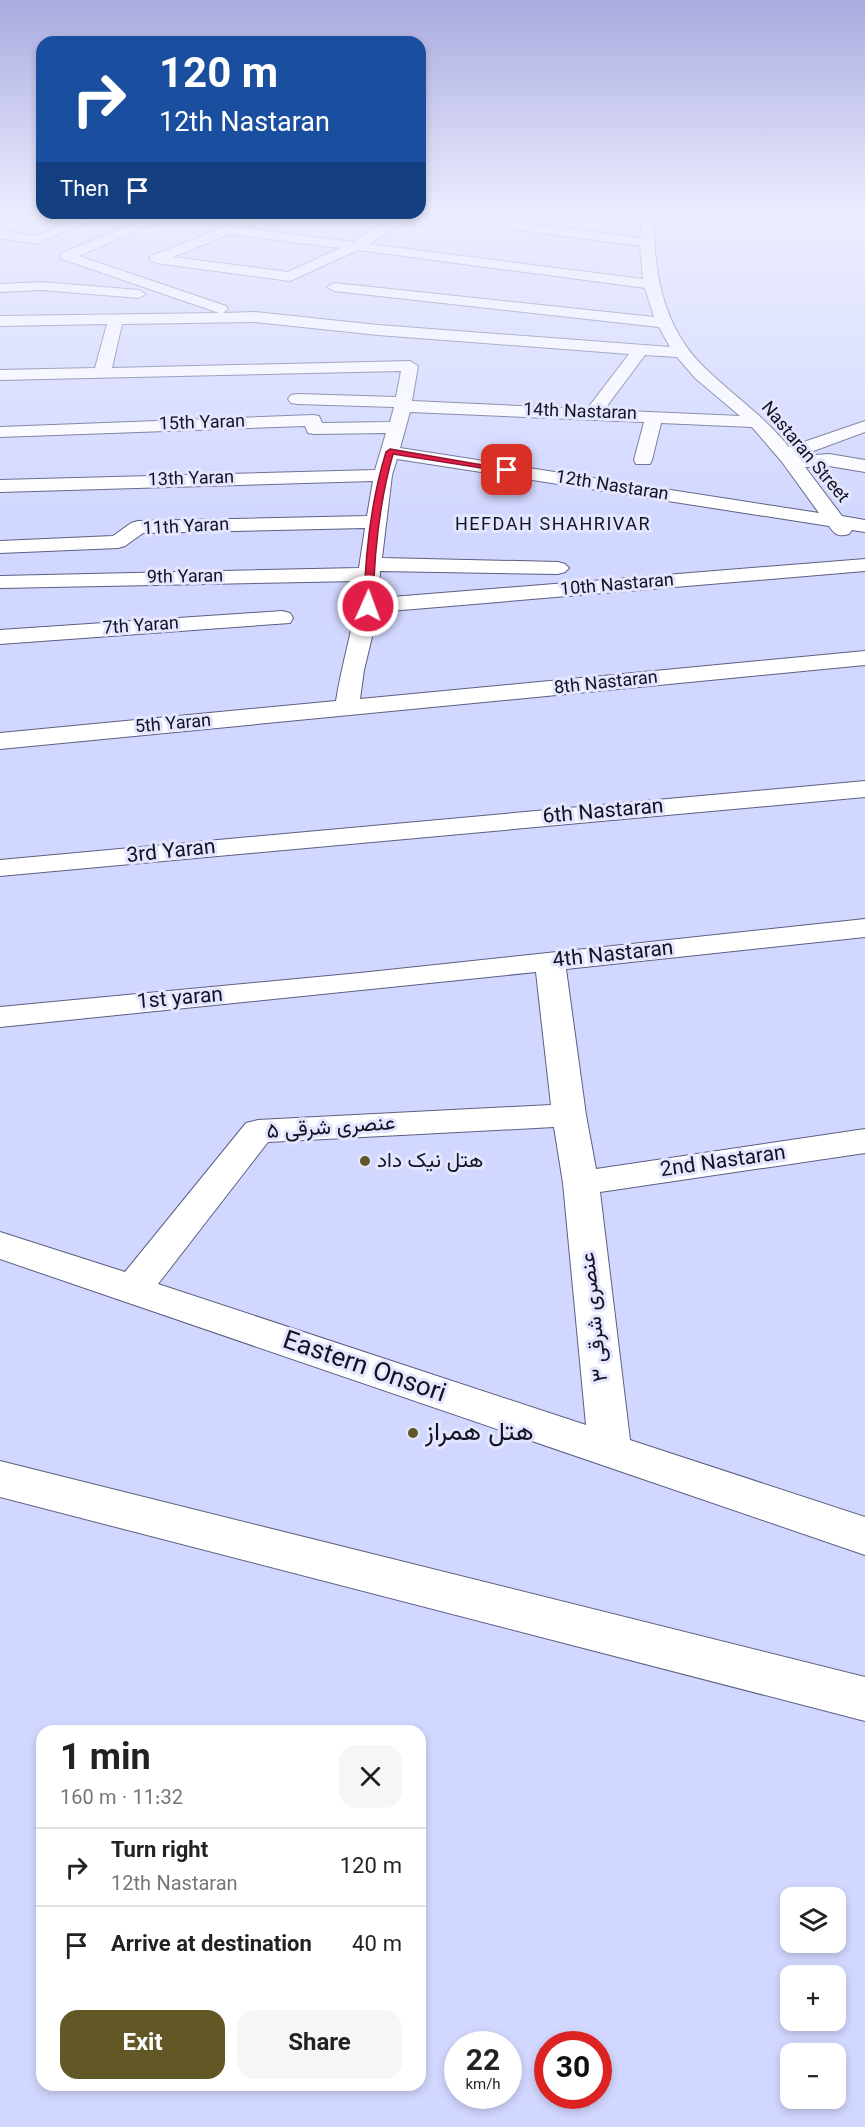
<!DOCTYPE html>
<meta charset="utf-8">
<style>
:root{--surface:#fff;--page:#f6f6f6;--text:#222;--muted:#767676;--line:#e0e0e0;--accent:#615825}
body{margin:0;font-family:Georgia,Vazirmatn,serif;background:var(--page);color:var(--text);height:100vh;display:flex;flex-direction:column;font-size:22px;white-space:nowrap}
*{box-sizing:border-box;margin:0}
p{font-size:20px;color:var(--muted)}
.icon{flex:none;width:33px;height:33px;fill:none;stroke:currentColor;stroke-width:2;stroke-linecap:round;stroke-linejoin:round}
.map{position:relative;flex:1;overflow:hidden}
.panel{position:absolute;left:36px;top:1725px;width:390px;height:366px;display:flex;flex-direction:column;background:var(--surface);border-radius:18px;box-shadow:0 3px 9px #0003}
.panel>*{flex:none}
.guide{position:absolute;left:36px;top:36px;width:390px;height:183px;border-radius:18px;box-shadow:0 3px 9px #0003;background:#1a4fa0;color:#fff;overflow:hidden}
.fabs{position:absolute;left:780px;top:1887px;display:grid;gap:12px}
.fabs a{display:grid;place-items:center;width:66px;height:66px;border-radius:12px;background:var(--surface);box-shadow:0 3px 9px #0003;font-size:30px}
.speed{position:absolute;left:444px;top:2031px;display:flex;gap:12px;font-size:30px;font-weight:700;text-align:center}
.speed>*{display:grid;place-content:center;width:78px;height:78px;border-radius:50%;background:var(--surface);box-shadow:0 3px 9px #0003;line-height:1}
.speed small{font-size:15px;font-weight:400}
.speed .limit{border:9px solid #d22;background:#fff;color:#111}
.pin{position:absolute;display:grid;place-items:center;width:51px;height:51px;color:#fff;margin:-26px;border-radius:12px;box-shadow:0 3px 9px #0006}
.me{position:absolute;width:66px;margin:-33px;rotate:2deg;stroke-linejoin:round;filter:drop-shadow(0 0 4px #0008)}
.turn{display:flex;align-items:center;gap:21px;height:126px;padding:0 24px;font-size:27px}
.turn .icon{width:78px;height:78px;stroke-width:2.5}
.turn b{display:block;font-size:42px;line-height:51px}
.then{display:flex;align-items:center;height:57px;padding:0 24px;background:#0003;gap:12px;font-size:22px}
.round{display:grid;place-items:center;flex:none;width:63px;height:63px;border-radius:18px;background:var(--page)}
.summary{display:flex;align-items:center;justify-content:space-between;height:102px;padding:0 24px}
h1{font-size:36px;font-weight:700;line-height:45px}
.button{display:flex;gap:12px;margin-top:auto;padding:12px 24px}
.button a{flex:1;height:69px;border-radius:18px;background:var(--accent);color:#fff;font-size:24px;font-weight:700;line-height:69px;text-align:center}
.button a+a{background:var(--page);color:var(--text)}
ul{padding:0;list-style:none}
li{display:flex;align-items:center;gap:18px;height:78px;padding:0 24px;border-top:2px solid var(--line)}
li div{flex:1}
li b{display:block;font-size:22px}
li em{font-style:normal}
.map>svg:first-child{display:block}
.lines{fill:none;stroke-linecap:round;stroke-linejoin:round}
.minor-casing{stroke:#5c5f82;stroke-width:2}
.minor{fill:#fff;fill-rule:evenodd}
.route{fill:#e11d48;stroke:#92132f;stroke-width:1.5}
.poi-dot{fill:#615825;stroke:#e3e6fe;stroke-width:2}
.labels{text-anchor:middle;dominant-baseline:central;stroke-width:6;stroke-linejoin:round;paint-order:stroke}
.far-street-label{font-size:18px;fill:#131422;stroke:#e3e6fe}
.far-neighbourhood-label{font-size:18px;letter-spacing:1.5px;fill:#131422;stroke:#e3e6fe}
.street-label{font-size:21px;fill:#131422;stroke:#e3e6fe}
.poi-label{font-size:21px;fill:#131422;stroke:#e3e6fe;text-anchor:start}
.near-street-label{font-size:26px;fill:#131422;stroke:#e3e6fe}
.near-poi-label{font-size:26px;fill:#131422;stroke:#e3e6fe;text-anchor:start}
</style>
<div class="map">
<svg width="865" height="2127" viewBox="0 0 865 2127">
<rect width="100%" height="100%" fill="#d2d7ff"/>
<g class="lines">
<g class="minor-casing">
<path id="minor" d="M 86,215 L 103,215 L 36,244 L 0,238 L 0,230 L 35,236 Z
M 154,215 L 171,215 L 79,256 L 226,306 L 228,309 L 223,313 L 255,312 L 378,325 L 670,347 L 659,327 L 334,291 L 327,287 L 334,283 L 654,317 L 645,288 L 358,250 L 290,281 L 156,263 L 149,259 L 151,256 L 250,217 L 256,221 L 244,228 L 353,242 L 399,215 L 414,215 L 369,244 L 643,279 L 640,246 L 434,219 L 428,215 L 462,215 L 640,238 L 642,215 L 654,215 C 653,272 663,329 706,369 C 734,396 765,417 789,447 L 865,421 L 865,432 L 800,456 L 829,454 L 865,460 L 865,472 L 829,466 L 805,467 L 842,516 L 865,520 L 865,532 L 852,530 L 849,534 C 839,537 835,535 829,526 L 397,459 L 392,475 L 382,558 L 558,562 L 565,564 L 569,568 L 565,572 L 558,574 L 380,571 L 379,598 L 865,559 L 865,571 L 378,612 L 364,670 L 360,699 L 865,651 L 865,665 L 0,749 L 0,733 L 336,701 C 342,661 356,622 358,581 L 0,588 L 0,576 L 359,568 L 365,528 L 143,533 L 125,546 L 118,548 L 0,553 L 0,541 L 113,536 L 131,523 L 138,521 L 367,516 L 373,481 L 0,492 L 0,480 L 375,470 L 386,433 L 314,434 L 308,433 L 305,426 L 0,437 L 0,427 L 313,415 L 319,416 L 322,423 L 390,422 L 394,407 L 297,404 L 291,403 L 288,399 L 291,395 L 297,394 L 396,397 L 401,371 L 0,380 L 0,370 L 95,368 L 107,324 L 0,326 L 0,316 L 219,313 L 62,259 L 60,256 L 62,253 ZM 230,234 L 340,248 L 288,272 L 173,257 ZM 255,322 L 378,335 L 629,354 L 587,409 L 412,401 L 418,366 L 410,361 L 112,368 L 122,324 ZM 645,355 L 677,357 L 695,378 L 740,416 L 604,410 ZM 410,412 L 644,422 L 634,460 L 636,464 L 650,464 L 652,460 L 661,423 L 752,427 L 782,462 L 819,513 L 400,448 Z
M 41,282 L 139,290 L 146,294 L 139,298 L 41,290 L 0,292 L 0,284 Z
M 282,611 L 290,613 L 293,618 L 290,623 L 0,644 L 0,630 Z
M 865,781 L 865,797 L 0,876 L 0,860 Z
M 865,919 L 865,937 L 566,969 L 586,1115 L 596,1169 L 865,1129 L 865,1153 L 600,1192 L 630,1440 L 865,1517 L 865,1555 L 0,1259 L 0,1232 L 125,1272 L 246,1123 L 258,1120 L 551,1105 L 536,972 L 0,1027 L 0,1007 L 360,973 ZM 554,1127 L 563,1183 L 586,1425 L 158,1284 L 268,1142 Z
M 0,1461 L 865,1677 L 865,1721 L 0,1497 Z"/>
</g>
<use href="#minor" class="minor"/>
</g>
<linearGradient id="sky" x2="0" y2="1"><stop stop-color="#ababe0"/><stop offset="0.42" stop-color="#ebedff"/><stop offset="1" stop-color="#ebedff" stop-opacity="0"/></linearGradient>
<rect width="865" height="513" fill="url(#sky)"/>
<path class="route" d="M 390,449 L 511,470 L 507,472 L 393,454 C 379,503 374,556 373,606 L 368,609 L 364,606 C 365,555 371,501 386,452 Z"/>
<g class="poi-dot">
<circle cx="365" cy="1161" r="6"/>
<circle cx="413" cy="1433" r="6"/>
</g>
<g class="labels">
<g class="far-street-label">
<text transform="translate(580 413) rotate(2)">14th Nastaran</text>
<text transform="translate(202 424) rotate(-2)">15th Yaran</text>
<text transform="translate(804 453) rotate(50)">Nastaran Street</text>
<text transform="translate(191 480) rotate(-2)">13th Yaran</text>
<text transform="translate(612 487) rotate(9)">12th Nastaran</text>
<text transform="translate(186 528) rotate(-3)">11th Yaran</text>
<text transform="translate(185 578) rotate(-1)">9th Yaran</text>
<text transform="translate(617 586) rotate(-5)">10th Nastaran</text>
<text transform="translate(141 627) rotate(-4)">7th Yaran</text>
<text transform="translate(606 684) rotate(-6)">8th Nastaran</text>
<text transform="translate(173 725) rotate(-5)">5th Yaran</text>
</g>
<g class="far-neighbourhood-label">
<text x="553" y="526">HEFDAH SHAHRIVAR</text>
</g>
<g class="street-label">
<text transform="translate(603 812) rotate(-5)">6th Nastaran</text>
<text transform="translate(171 852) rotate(-6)">3rd Yaran</text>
<text transform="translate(613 955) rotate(-6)">4th Nastaran</text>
<text transform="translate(180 999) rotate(-5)">1st yaran</text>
<text transform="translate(331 1128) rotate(-4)">عنصری شرقی ۵</text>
<text transform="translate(723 1162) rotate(-8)">2nd Nastaran</text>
<text transform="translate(595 1317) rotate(-96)">عنصری شرقی ۳</text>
</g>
<g class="poi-label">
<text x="377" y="1161">هتل نیک داد</text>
</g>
<g class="near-street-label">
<text transform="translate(364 1368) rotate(19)">Eastern Onsori</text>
</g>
<g class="near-poi-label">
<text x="425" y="1433">هتل همراز</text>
</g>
</g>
</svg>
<div class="fabs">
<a><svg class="icon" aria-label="layers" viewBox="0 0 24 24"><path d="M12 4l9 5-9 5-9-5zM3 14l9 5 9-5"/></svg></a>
<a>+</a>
<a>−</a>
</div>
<div class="speed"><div>22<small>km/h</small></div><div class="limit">30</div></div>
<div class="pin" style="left:507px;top:470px;background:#d93025"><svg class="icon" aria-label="arrive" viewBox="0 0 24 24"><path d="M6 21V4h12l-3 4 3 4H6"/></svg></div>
<svg class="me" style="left:368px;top:606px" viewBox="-20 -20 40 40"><circle r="17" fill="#e11d48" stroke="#fff" stroke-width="3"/><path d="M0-11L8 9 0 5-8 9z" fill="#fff"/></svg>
<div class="guide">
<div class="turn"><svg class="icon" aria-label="right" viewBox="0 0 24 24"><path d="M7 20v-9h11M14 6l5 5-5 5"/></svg><div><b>120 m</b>12th Nastaran</div></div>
<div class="then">Then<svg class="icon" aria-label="arrive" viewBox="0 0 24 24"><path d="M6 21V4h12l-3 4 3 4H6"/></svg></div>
</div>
<section class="panel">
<div class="summary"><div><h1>1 min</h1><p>160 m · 11:32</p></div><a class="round"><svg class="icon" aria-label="close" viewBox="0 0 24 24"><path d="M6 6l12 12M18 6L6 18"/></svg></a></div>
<ul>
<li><svg class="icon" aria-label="right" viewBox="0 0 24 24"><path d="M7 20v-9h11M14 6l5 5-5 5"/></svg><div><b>Turn right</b><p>12th Nastaran</p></div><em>120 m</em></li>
<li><svg class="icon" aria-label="arrive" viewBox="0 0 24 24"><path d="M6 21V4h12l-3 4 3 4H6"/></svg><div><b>Arrive at destination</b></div><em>40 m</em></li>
</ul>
<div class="button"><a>Exit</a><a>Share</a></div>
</section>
</div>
